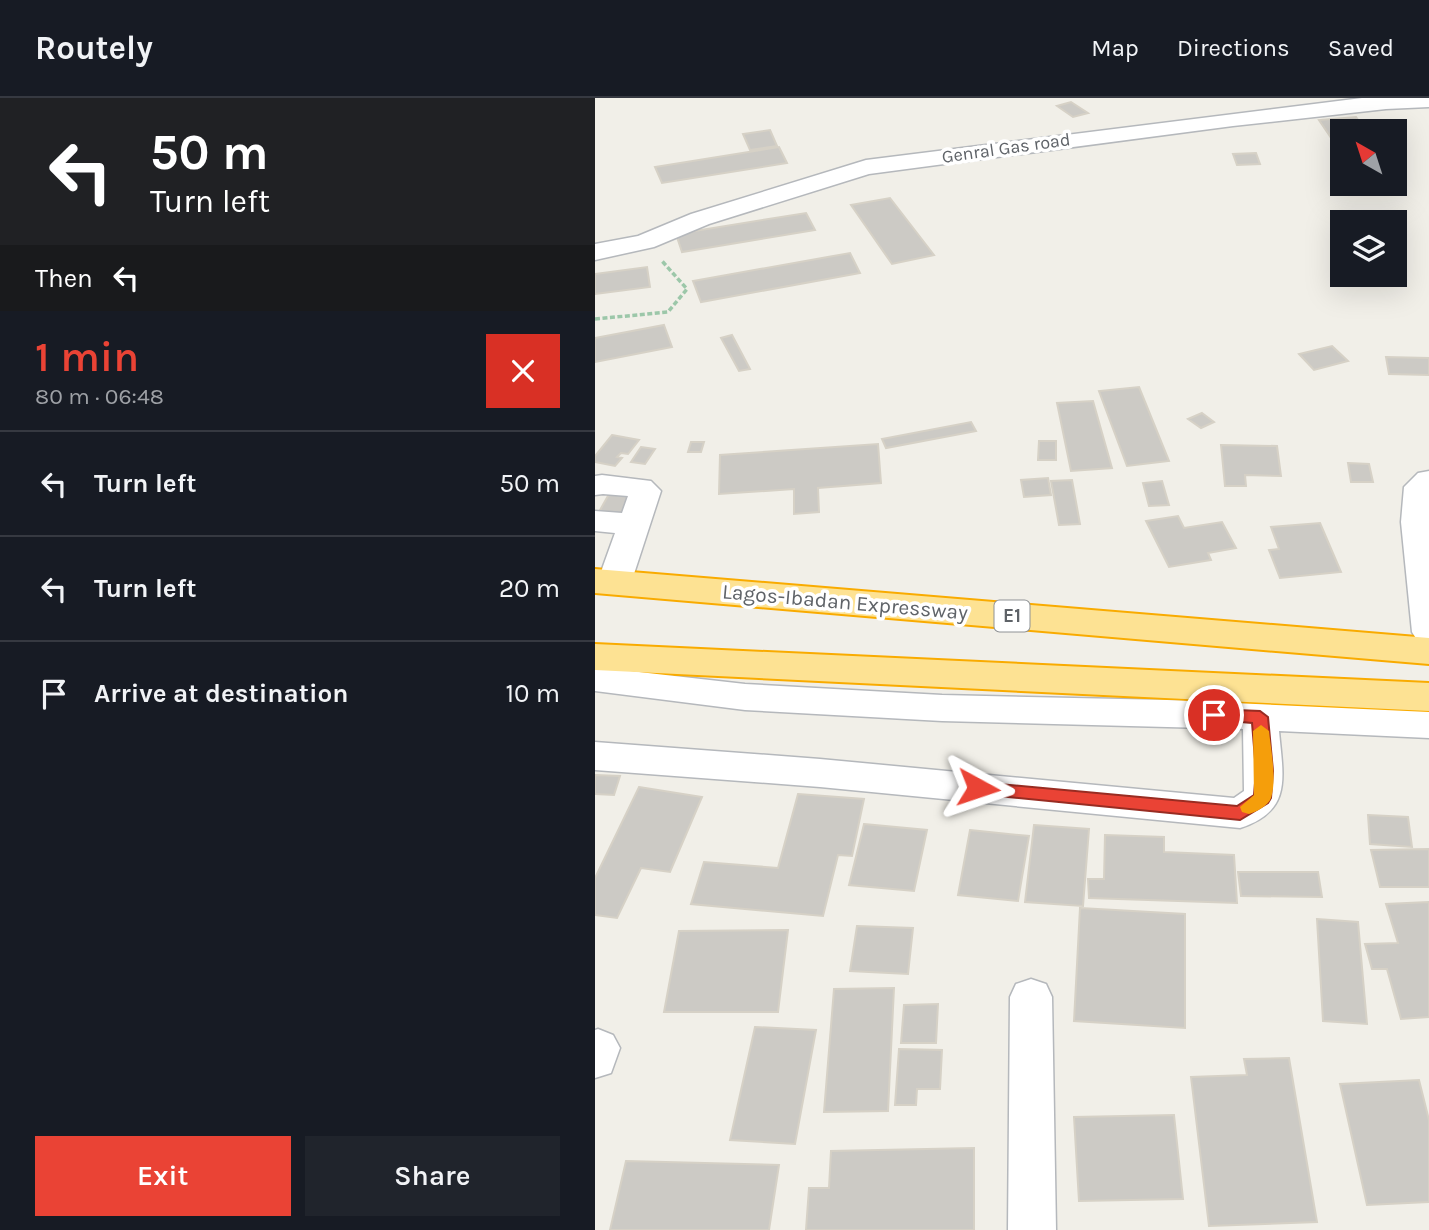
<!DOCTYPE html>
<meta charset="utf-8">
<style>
:root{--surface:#171b24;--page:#20242c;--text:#f1f3f6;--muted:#9ea1a6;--line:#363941;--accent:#ea4335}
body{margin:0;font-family:Karla,sans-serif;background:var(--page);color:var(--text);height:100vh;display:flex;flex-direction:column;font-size:26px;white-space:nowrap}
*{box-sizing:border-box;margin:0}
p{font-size:23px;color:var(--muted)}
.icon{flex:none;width:38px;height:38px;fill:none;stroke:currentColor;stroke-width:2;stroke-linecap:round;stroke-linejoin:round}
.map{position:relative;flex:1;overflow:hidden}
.side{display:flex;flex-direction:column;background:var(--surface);width:595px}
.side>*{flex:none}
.top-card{background:#202124;color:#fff;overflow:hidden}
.needle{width:46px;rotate:321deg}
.buttons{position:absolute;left:735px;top:21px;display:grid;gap:14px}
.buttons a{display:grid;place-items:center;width:77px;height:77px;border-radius:0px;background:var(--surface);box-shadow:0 7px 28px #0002;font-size:35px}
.pin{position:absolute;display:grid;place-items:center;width:60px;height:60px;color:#fff;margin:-30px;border:4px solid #fff;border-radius:50%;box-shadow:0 2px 7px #0007}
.me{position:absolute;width:77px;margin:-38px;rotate:95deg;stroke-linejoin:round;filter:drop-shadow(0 0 5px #0008)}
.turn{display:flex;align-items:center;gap:24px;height:147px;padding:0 35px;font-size:32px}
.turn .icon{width:91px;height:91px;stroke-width:2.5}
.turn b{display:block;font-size:49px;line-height:60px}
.then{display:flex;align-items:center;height:66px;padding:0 35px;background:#0003;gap:14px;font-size:26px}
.round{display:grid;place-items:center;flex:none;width:74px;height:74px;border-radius:0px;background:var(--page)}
.headline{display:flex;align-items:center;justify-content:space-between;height:119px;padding:0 35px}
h1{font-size:42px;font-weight:600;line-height:52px;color:var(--accent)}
.button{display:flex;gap:14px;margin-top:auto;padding:14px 35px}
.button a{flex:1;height:80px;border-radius:0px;background:var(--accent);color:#fff;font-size:28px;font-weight:600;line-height:80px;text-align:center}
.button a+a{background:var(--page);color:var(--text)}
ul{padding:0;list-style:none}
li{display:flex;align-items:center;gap:21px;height:105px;padding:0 35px;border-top:2px solid var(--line)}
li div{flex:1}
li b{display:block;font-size:26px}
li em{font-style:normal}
header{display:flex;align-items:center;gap:42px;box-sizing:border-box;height:98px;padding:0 35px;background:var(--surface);border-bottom:2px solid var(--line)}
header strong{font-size:33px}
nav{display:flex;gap:38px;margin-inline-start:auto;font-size:24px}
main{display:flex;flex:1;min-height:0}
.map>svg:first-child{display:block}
.building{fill:#cccac5;stroke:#d6d1c6;stroke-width:2}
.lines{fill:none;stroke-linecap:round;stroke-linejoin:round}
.minor-casing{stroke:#b5b8bc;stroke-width:3}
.highway-casing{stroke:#f9ab00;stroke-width:4}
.path{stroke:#9cc7a9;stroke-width:3.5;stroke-dasharray:5 2.5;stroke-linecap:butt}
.minor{fill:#fff;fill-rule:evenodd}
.highway{fill:#fde293;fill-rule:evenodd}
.route{fill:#ea4335;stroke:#982c22;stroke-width:2}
.slow{fill:#f59e0b}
.labels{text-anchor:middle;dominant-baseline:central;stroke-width:7;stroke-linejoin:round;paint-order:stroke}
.far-street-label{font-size:18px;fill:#5f6368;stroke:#fff}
.shield{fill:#fff;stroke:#8f9295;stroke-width:2}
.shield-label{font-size:19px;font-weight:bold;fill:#5f6368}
.street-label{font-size:21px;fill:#5f6368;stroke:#fff}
</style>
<header>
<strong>Routely</strong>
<nav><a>Map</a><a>Directions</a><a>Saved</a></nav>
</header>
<main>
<section class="side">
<div class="top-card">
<div class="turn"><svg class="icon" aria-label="left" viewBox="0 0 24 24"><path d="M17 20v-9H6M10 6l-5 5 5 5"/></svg><div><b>50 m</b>Turn left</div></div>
<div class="then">Then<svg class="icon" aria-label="left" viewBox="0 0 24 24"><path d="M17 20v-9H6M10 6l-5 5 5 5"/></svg></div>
</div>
<div class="headline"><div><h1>1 min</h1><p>80 m · 06:48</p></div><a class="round" style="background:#d93025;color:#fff"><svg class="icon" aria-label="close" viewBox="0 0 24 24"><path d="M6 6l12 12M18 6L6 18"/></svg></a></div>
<ul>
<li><svg class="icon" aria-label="left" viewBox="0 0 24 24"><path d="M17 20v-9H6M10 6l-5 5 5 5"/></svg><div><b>Turn left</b></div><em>50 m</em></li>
<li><svg class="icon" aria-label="left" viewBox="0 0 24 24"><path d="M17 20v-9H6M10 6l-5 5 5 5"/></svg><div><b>Turn left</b></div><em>20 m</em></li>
<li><svg class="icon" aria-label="arrive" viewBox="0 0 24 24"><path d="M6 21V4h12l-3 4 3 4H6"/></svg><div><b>Arrive at destination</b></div><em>10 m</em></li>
</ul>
<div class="button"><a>Exit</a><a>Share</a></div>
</section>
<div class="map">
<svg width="834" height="1132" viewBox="0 0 834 1132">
<rect width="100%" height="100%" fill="#f1efe8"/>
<path class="building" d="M 476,4 L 493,15 L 478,19 L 462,8 Z
M 761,19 L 771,33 L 747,33 L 747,56 L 724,22 Z
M 175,32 L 182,48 L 155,52 L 148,36 Z
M 184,49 L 192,65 L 67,85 L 60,69 Z
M 661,55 L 665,66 L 642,67 L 638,56 Z
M 295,100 L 339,157 L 297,166 L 256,107 Z
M 211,115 L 220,132 L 87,154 L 81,136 Z
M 255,155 L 265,175 L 106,204 L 98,183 Z
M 52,169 L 55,189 L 0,196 L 0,176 Z
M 69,227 L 77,249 L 0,264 L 0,240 Z
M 137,237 L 155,271 L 144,273 L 126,240 Z
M 737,248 L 753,263 L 719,272 L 704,256 Z
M 791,259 L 834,260 L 834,277 L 794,276 Z
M 544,289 L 574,363 L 532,368 L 504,293 Z
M 498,303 L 517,370 L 476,373 L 462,305 Z
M 607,315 L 619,324 L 606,330 L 593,321 Z
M 376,324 L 381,333 L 291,350 L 287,341 Z
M 17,337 L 44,342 L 33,356 L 26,355 L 22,359 L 27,360 L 20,368 L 0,364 L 0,358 Z
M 444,343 L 461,343 L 461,362 L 443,362 Z
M 96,344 L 109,344 L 106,354 L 93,354 Z
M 283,346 L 286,385 L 223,390 L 224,414 L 199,416 L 199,391 L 124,396 L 125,357 Z
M 626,347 L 682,348 L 686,378 L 650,377 L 651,388 L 630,388 Z
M 46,349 L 60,351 L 50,366 L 36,364 Z
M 753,365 L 774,366 L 778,384 L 756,384 Z
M 453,380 L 456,397 L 429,399 L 426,382 Z
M 477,382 L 485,426 L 464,427 L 456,383 Z
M 567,383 L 574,407 L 554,408 L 548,385 Z
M 14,396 L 36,398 L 23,423 L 0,421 Z
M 583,418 L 589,430 L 627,424 L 641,450 L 613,455 L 616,462 L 574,469 L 551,423 Z
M 725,425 L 746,474 L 685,480 L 674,452 L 684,451 L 676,429 Z
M 0,677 L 25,678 L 19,697 L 0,696 Z
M 44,689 L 107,699 L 75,774 L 46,770 L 22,820 L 0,817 L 0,780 Z
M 203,696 L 269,701 L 257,758 L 243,757 L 228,818 L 96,806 L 109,764 L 183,770 Z
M 773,717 L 813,719 L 817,749 L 775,746 Z
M 269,726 L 332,732 L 319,793 L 254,787 Z
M 439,727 L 494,731 L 488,808 L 430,804 Z
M 375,732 L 434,738 L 423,803 L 363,797 Z
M 510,737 L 569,739 L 569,754 L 639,757 L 642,805 L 494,800 L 493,781 L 509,781 Z
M 834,751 L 834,789 L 785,789 L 776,752 Z
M 643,774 L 723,774 L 727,799 L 646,798 Z
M 834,804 L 834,919 L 806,921 L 792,871 L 777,871 L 770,846 L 803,845 L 791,806 Z
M 485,810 L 590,816 L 590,930 L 479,923 Z
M 722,821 L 763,824 L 772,926 L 728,923 Z
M 262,828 L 318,830 L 313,876 L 255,873 Z
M 193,832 L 183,914 L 69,914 L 84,833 Z
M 299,890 L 293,1013 L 229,1014 L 239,891 Z
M 343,906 L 341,945 L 306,945 L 309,907 Z
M 160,929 L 221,932 L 200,1046 L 135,1042 Z
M 304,951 L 347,952 L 345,991 L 322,991 L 321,1007 L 300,1007 Z
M 694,960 L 722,1124 L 614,1128 L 596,979 L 652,977 L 649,961 Z
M 824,982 L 834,1022 L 834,1104 L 772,1107 L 745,986 Z
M 579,1017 L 588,1101 L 484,1103 L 479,1019 Z
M 379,1050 L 379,1132 L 211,1132 L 214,1090 L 234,1090 L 236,1053 Z
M 31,1063 L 184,1067 L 174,1132 L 15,1132 Z"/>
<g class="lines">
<g class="minor-casing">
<path id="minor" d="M 767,0 L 834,0 L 834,9 L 791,11 L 638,28 L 274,76 L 114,126 L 59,149 L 0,162 L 0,146 L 43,138 L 96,116 L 271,62 Z
M 834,373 L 834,546 L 822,542 L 817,534 L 806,424 L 809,389 L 823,375 Z
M 7,377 L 56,383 L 66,393 L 36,485 L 31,493 L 19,496 L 7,493 L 2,485 L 20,435 L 0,433 L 0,413 L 27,415 L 33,398 L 8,396 L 0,397 L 0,378 Z
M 0,569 L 150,586 L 347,597 L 572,602 L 834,614 L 834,640 L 684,633 C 688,679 698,713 645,730 L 225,689 L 0,672 L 0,644 L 225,661 L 639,700 L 649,693 L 648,631 L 347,623 L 150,612 L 0,593 Z
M 436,881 L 451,886 L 457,899 L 461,1132 L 413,1132 L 415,899 L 421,886 Z
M 3,931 L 18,937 L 25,950 L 16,975 L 0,980 L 0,932 Z"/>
</g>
<g class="highway-casing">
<path id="highway" d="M 0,471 L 834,540 L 834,566 L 0,495 Z
M 0,546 L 834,585 L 834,613 L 0,572 Z"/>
</g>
<path class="path" d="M 0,221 L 73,214 L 92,191 L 67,163"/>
<use href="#minor" class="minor"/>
<use href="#highway" class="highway"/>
</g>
<path class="route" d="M 619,611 L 665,613 L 673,619 L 678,673 L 676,700 L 673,705 L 645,722 L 383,696 L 377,695 L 374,690 L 377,685 L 383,684 L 642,708 L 659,697 L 661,673 L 657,625 L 613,621 L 610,617 Z"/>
<path class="slow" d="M 666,627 L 674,633 C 676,653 682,681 676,700 C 673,708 661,714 654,716 L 647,714 L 645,709 L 659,697 L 658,633 Z"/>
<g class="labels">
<g class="far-street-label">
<text transform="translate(411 50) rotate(-8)">Genral Gas road</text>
</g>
<rect class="shield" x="399.5" y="502.5" width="35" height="31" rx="5"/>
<g class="shield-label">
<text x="417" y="518">E1</text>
</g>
<g class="street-label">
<text transform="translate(250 504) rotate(5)">Lagos-Ibadan Expressway</text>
</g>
</g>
</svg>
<div class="buttons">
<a><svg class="needle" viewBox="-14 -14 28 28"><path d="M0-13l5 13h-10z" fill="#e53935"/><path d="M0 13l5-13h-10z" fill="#9ea1a6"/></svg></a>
<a><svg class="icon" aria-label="layers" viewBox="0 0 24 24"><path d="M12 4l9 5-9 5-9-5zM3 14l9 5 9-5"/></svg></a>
</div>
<div class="pin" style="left:619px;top:617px;background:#d93025"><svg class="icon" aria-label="arrive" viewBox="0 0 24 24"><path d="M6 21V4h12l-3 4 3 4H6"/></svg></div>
<svg class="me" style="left:383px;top:690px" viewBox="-20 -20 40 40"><path d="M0-17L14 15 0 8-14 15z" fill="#ea4335" stroke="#fff" stroke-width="4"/></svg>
</div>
</main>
